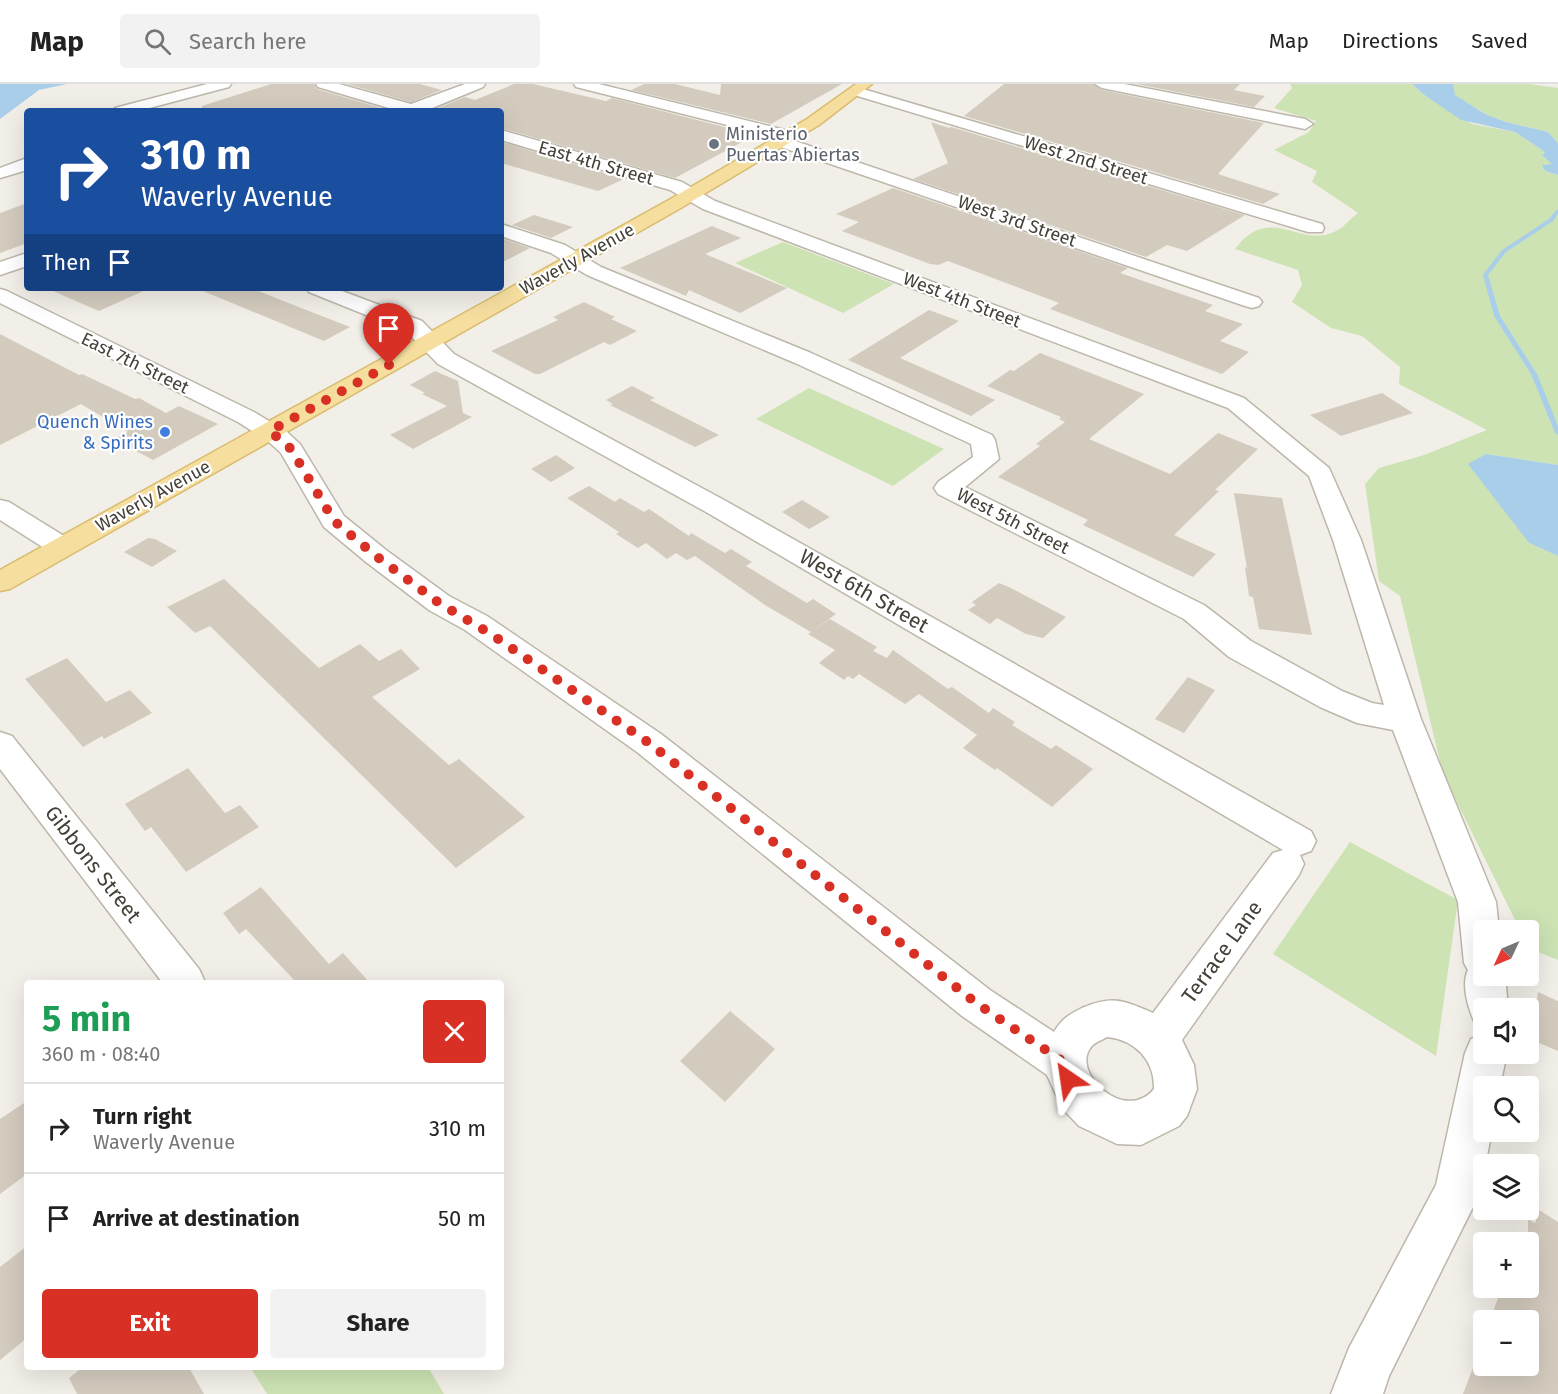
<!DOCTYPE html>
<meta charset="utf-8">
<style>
:root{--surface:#fff;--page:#f2f2f2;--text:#222;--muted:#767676;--line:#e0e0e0;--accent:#d93025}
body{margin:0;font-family:"Fira Sans",sans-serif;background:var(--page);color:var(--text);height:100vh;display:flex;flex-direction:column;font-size:22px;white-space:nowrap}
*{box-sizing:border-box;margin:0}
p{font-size:20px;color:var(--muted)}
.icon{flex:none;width:33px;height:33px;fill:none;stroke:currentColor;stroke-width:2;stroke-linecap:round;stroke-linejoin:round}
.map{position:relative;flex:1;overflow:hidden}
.side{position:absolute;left:24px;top:896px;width:480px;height:390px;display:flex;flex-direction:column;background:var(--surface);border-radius:6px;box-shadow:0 6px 24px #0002}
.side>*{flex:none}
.top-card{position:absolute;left:24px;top:24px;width:480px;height:183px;border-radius:6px;box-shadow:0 6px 24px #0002;background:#1a4fa0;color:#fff;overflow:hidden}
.needle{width:39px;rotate:226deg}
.fabs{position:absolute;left:1473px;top:836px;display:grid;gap:12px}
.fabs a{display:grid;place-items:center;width:66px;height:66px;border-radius:6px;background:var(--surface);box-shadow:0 6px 24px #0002;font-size:30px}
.pin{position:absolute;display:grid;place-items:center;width:51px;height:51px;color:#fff;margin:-62px -26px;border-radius:50% 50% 50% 0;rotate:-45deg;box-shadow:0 0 6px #0007}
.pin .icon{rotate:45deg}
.me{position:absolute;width:66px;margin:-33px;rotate:328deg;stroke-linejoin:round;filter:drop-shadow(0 0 4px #0008)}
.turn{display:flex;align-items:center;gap:21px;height:126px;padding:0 18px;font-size:27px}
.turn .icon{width:78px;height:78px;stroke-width:2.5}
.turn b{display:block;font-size:42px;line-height:51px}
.then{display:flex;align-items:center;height:57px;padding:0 18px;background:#0003;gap:12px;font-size:22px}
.round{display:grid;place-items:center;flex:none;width:63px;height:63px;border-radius:6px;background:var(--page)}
.overview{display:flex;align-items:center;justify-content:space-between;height:102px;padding:0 18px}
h1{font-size:36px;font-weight:700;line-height:45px;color:#1e9e55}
.button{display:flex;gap:12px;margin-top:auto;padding:12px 18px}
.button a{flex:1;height:69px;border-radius:6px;background:var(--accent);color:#fff;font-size:24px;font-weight:700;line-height:69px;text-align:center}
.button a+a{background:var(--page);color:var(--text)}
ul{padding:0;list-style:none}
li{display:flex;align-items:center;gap:18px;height:90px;padding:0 18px;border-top:2px solid var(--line)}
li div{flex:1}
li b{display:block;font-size:22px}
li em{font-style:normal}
header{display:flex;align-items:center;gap:36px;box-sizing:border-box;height:84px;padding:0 30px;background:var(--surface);border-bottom:2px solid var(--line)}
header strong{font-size:28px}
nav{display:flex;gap:33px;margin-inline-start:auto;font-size:21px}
.search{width:420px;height:54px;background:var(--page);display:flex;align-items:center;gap:15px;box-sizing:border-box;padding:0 21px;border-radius:6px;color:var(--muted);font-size:22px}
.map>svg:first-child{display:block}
.green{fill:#cde3b4}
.water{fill:#a9ceea}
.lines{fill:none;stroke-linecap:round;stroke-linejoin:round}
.stream{fill:#a9ceea;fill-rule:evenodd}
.building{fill:#d3cbbe}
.minor-casing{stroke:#bdb7ab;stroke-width:3}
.primary-casing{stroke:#d9bc6f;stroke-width:3}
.minor{fill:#fff;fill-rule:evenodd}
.primary{fill:#f5de9e;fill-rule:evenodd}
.route{stroke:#d93025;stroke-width:10;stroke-dasharray:0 18}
.worship-dot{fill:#6b7280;stroke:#fff;stroke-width:2}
.shop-dot{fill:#3f7fe0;stroke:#fff;stroke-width:2}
.labels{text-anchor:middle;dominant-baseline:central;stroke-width:4.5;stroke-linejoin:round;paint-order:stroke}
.far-worship-label{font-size:18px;fill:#5b616d;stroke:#fff;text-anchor:start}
.far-street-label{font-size:18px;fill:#454037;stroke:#fff}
.far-shop-label{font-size:18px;fill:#366cbe;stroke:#fff;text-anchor:end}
.street-label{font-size:21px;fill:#454037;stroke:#fff}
</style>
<header>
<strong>Map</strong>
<div class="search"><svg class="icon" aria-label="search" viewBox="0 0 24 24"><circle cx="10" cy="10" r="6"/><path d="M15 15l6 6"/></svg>Search here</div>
<nav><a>Map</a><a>Directions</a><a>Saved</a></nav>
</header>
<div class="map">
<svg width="1558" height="1310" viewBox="0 0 1558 1310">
<rect width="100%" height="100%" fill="#f2efe8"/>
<path class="green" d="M 1290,0 L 1412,0 L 1423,10 L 1472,40 L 1515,48 L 1545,68 L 1542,71 L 1553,80 L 1543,81 L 1545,87 L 1558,91 L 1558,381 L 1486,370 L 1529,459 L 1558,472 L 1558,876 L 1529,864 L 1528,846 L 1520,846 L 1443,690 L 1400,512 L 1379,497 L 1365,400 L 1379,384 L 1424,371 L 1487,346 L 1399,300 L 1400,283 L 1362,252 L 1331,244 L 1292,218 L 1302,201 L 1298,186 L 1235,165 C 1271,118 1299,166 1336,147 C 1344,143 1351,134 1358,129 L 1312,98 L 1317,87 L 1274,66 L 1309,48 L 1316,37 L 1274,24 L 1292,4 Z
M 1453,0 L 1529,0 L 1558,4 L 1558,59 L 1548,48 L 1506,38 L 1485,30 L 1454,11 Z
M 783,158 L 894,200 L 843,229 L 735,179 Z
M 809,304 L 944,365 L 893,402 L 756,335 Z
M 1350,758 L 1458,816 L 1436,972 L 1273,870 Z
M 250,1283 L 428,1283 L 444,1310 L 267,1310 Z"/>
<path class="water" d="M 0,0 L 67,0 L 39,6 L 0,35 Z
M 1412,0 L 1453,0 L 1455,11 L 1485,30 L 1506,38 L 1548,48 L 1558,59 L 1558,91 L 1545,87 L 1542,81 L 1552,80 L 1542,71 L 1545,68 L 1515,48 L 1461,36 L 1423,10 Z
M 1486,370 L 1558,381 L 1558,472 L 1529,459 L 1468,380 Z"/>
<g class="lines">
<path class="stream" d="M 1556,126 L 1558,126 L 1558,130 L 1553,137 L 1506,168 L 1488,191 L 1500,232 L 1537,290 L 1558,342 L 1558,351 L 1555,349 L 1531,290 L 1494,232 L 1483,191 L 1502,166 L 1549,135 Z"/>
</g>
<path class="building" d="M 271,0 L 314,0 L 317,5 L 391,27 L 202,27 L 202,22 Z
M 347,0 L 420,0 L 442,6 L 411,18 Z
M 514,0 L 533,0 L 606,17 L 612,14 L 755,51 L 675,94 L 501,44 L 501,27 L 431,27 L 465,13 L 475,16 Z
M 644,0 L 675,0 L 720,11 L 721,0 L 842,0 L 771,40 L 631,6 Z
M 1004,0 L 1093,0 L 1102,6 L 1264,39 L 1218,90 L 1280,110 L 1263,120 L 964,32 Z
M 1136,0 L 1240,0 L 1234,6 L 1265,12 L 1254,23 Z
M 931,38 L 949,44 L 951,43 L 1245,131 L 1187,167 L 1167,161 L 1146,173 L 913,95 L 948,79 Z
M 501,58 L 624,95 L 598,107 L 501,79 Z
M 893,104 L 1128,184 L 1120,189 L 1213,221 L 1205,227 L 1243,240 L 1220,257 L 1249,268 L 1222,290 L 1050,225 L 1059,219 L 948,177 L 938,181 L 930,180 L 842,147 L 859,138 L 836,130 Z
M 27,119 L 27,159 L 0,169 L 0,129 Z
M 534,131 L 573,143 L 551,154 L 512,141 Z
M 712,142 L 741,154 L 705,170 L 787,204 L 740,229 L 689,206 L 686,212 L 620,184 Z
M 501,154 L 530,164 L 501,179 Z
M 46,204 L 150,204 L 99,227 Z
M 251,204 L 291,220 L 350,243 L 324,257 L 198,205 Z
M 584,218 L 615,233 L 611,235 L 637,247 L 610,261 L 604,258 L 540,290 L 535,290 L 491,267 L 558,236 L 553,233 Z
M 929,226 L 959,237 L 900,274 L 995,316 L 971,332 L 848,276 Z
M 0,250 L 79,291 L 82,290 L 135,315 L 139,314 L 166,329 L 179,322 L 218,340 L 153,376 L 114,355 L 128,348 L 81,320 L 0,361 Z
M 1040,269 L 1144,310 L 1089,355 L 1170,390 L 1218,349 L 1258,365 L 1215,406 L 1219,407 L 1174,451 L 1216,470 L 1193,493 L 1083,441 L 1088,436 L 998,393 L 1040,362 L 1036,360 L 1065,338 L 1059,335 L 1061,333 L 987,302 L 1010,286 L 1014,287 Z
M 435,287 L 458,297 L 463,329 L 472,333 L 413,365 L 390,351 L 447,322 L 422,310 L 425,309 L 410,301 Z
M 632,302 L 655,314 L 650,316 L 719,351 L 695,363 L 610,321 L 613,320 L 606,316 Z
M 1382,309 L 1413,329 L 1341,352 L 1310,331 Z
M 556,371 L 575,384 L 551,398 L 531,385 Z
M 589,402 L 615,418 L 620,414 L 644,428 L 649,425 L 689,452 L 691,449 L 725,469 L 731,465 L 752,478 L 746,482 L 807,519 L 813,515 L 836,530 L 811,548 L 765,521 L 695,472 L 687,476 L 676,469 L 667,475 L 646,459 L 638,464 L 616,450 L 619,448 L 567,414 Z
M 1234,409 L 1282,414 L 1312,551 L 1259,545 L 1253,513 L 1249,512 L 1245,483 L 1247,484 Z
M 802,416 L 830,433 L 809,445 L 782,428 Z
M 148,454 L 155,455 L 177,467 L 152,483 L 124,468 Z
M 224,495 L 319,584 L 360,560 L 379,577 L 401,565 L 420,585 L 372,613 L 449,681 L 459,675 L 525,733 L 456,784 L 210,542 L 195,549 L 167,523 Z
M 999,499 L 1011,504 L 1066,533 L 1043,554 L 1026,550 L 997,534 L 990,540 L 968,526 L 976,521 L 972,518 Z
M 830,535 L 877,563 L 873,567 L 887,574 L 893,566 L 948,605 L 952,603 L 989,629 L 993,624 L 1015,638 L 1012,641 L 1051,665 L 1056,661 L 1093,685 L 1052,723 L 997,684 L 995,686 L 963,664 L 977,651 L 919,610 L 905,620 L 859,590 L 853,595 L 848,592 L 844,596 L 819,579 L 835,566 L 808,550 Z
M 67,574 L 106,618 L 130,606 L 152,629 L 104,655 L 102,652 L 83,663 L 25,595 Z
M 1188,593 L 1215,606 L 1184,649 L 1155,635 Z
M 188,684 L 225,729 L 240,721 L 259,743 L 186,788 L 151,743 L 145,747 L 125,720 Z
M 261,803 L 329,880 L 343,869 L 369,898 L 296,898 L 246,845 L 239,850 L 223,829 Z
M 1538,908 L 1558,917 L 1558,967 L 1532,956 Z
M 730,927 L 775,965 L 725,1018 L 680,977 Z
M 27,1017 L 27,1090 L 0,1110 L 0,1035 Z
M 1539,1126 L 1558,1138 L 1558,1310 L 1463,1310 L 1474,1281 L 1528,1281 L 1528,1236 L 1490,1236 L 1502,1203 L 1528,1203 L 1528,1135 L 1535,1139 Z
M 27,1162 L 27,1254 L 0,1276 L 0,1183 Z
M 84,1282 L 188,1282 L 204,1310 L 77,1310 L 69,1294 Z"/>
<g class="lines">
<g class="minor-casing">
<path id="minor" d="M 207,0 L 231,0 L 229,3 L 138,27 L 112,27 L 115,24 Z
M 316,0 L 339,0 L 411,20 L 465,0 L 485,0 L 483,3 L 425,27 L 399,27 L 318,3 Z
M 574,0 L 599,0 L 797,49 L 799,52 L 792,56 L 1259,214 L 1262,218 L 1259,222 L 1252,224 L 1245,222 L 775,61 L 773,58 L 779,54 L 576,3 Z
M 1095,0 L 1124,0 L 1305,35 L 1313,40 L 1305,45 L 1102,4 Z
M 856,3 L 1322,140 L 1324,144 L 1322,148 L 1308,148 L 851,10 L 849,7 Z
M 501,46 L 682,98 L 715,117 L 1244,314 L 1329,384 L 1361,456 L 1421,635 L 1496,818 L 1499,846 L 1484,846 L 1484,891 L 1505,891 L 1508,924 L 1484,924 L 1484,941 L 1474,937 C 1468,924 1461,900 1468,886 L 1464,879 L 1458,818 L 1393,646 L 1357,639 L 1320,623 L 1229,573 L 1184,535 L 938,410 L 934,404 L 938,398 L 973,373 L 971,360 L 795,279 L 587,191 L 551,169 L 501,152 L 501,140 L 565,161 L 601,183 L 811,269 L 992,351 L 995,356 L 999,375 L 965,403 L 1204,521 L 1251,557 L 1342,607 L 1372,619 L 1384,621 L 1333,456 L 1309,392 L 1228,324 L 703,125 L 670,106 L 501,56 Z
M 27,74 L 27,86 L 0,94 L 0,84 Z
M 27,169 L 27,182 L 0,191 L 0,178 Z
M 306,204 L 334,204 L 422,237 L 454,270 L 724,416 L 1311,747 L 1316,757 L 1311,767 L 1300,771 L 1304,780 L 1299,791 L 1182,956 L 1194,981 L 1197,1005 L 1187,1032 L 1179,1042 L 1141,1061 L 1117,1060 L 1079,1042 L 1062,1024 L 1047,991 L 962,932 L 637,668 L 465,546 L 429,526 L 366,478 L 324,443 L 281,369 L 269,358 L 238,338 L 0,219 L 0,205 L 7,207 L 254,328 L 287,348 L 300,360 L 344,432 L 386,466 L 449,512 L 487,532 L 661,650 L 990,906 L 1054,948 C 1062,935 1068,931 1082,924 C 1112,911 1124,916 1153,929 L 1273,769 L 1283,766 L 706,428 L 438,280 L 406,247 L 309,208 ZM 1107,953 C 1135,956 1155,976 1154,1005 C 1126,1040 1070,989 1091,963 C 1095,958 1102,956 1107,953 Z
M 0,416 L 9,418 L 72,457 L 76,463 L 72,469 L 62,472 L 52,469 L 0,436 Z
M 0,648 L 12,652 L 199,885 L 205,898 L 162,898 L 0,685 Z
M 1484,950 L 1484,969 L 1507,969 L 1500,1002 L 1484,1002 L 1484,1047 L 1492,1047 L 1480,1107 L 1473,1123 L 1389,1292 L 1383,1310 L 1331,1310 L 1349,1264 L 1436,1101 L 1465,969 L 1471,955 Z"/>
</g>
<g class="primary-casing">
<path id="primary" d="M 856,0 L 872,0 L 819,41 L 679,125 L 10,505 L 0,507 L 0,486 L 667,117 L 807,35 Z"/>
</g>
<use href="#minor" class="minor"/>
<use href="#primary" class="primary"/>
</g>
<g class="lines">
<path class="route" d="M 389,281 L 270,347 L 291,365 L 334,437 L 376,472 L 439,519 L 491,550 L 649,659 L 976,919 L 1065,979 L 1068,995"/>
</g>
<circle class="worship-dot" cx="714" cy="60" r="6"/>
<circle class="shop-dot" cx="165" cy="348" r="6"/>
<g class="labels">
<g class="far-worship-label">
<text x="726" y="50">Ministerio<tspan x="726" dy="21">Puertas Abiertas</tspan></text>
</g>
<g class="far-street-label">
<text transform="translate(1086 76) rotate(17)">West 2nd Street</text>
<text transform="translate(596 79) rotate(16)">East 4th Street</text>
<text transform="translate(1017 137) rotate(19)">West 3rd Street</text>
<text transform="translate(577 175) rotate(-29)">Waverly Avenue</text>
<text transform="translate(962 216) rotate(21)">West 4th Street</text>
<text transform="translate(135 279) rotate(26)">East 7th Street</text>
<text transform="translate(153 412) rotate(-29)">Waverly Avenue</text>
<text transform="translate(1013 437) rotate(27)">West 5th Street</text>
</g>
<g class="far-shop-label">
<text x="153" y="338">Quench Wines<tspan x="153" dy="21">&amp; Spirits</tspan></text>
</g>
<g class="street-label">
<text transform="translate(864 507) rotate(30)">West 6th Street</text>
<text transform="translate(93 780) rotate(52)">Gibbons Street</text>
<text transform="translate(1222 868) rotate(-54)">Terrace Lane</text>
</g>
</g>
</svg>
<div class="fabs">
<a><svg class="needle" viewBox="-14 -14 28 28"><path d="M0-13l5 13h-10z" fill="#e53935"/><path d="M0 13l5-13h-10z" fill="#767676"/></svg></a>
<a><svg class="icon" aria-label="sound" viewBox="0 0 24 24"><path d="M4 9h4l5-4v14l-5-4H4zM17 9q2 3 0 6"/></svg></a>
<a><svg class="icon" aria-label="search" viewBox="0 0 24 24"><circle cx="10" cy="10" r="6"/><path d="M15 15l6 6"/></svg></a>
<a><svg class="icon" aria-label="layers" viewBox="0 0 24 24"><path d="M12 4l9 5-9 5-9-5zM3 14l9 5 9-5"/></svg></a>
<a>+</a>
<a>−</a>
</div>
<div class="pin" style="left:389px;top:281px;background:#d93025"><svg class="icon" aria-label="arrive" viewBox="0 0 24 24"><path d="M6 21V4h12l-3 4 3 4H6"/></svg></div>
<svg class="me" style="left:1068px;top:995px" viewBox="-20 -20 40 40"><path d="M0-17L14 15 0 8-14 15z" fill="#d93025" stroke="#fff" stroke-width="4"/></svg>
<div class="top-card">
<div class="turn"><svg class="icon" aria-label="right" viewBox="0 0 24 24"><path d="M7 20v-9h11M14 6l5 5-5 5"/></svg><div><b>310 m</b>Waverly Avenue</div></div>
<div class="then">Then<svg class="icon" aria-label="arrive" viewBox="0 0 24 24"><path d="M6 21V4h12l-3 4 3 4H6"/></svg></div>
</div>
<section class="side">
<div class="overview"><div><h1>5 min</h1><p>360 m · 08:40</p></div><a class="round" style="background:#d93025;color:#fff"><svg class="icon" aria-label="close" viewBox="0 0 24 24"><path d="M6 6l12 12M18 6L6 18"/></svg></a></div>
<ul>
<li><svg class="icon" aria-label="right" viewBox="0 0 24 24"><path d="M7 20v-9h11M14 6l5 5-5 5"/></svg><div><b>Turn right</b><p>Waverly Avenue</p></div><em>310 m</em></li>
<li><svg class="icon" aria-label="arrive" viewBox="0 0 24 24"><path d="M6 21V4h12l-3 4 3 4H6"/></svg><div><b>Arrive at destination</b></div><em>50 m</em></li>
</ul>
<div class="button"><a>Exit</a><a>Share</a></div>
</section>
</div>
